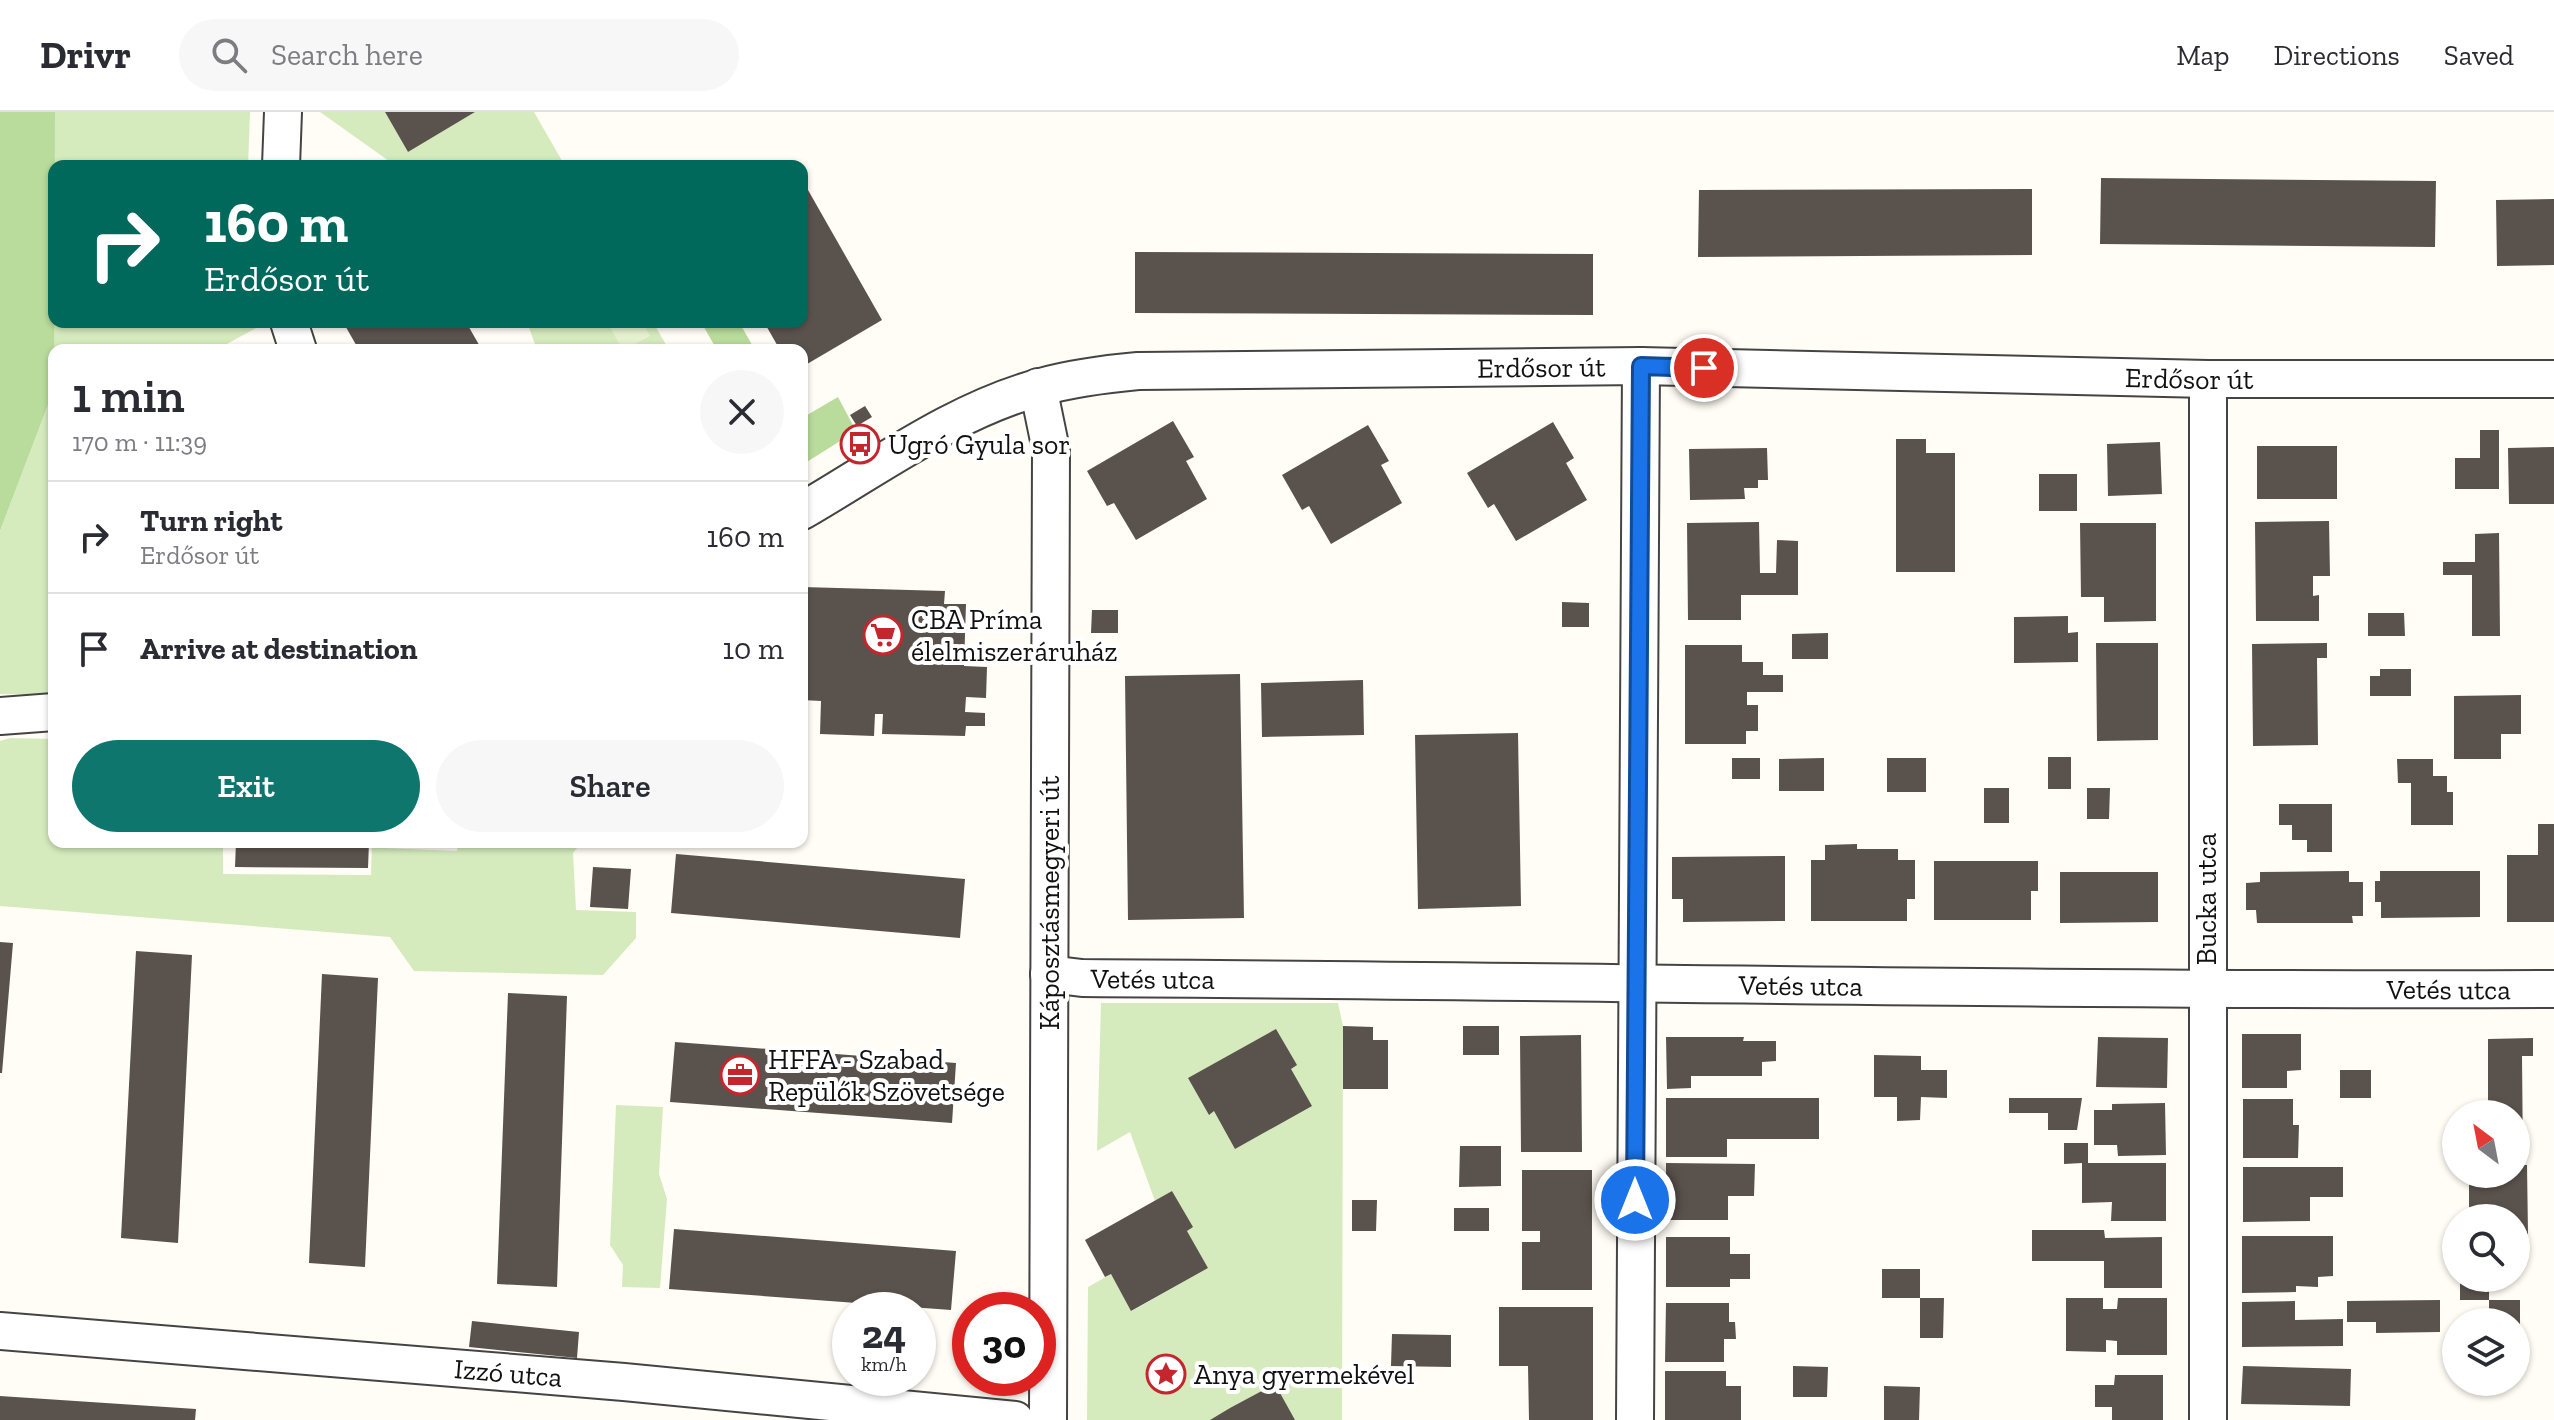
<!DOCTYPE html>
<meta charset="utf-8">
<style>
:root{--surface:#fff;--page:#f7f7f7;--text:#2b2b33;--muted:#7c7c81;--line:#e1e1e2;--accent:#0f766e}
body{margin:0;font-family:"Zilla Slab",serif;background:var(--page);color:var(--text);height:100vh;display:flex;flex-direction:column;font-size:30px;white-space:nowrap}
*{box-sizing:border-box;margin:0}
p{font-size:26px;color:var(--muted)}
.icon{flex:none;width:44px;height:44px;fill:none;stroke:currentColor;stroke-width:2;stroke-linecap:round;stroke-linejoin:round}
.map{position:relative;flex:1;overflow:hidden}
.details{position:absolute;left:48px;top:232px;width:760px;height:504px;display:flex;flex-direction:column;background:var(--surface);border-radius:16px;box-shadow:0 2px 6px #0004}
.details>*{flex:none}
.banner{position:absolute;left:48px;top:48px;width:760px;height:168px;border-radius:16px;box-shadow:0 2px 6px #0004;background:#00695c;color:#fff;overflow:hidden}
.needle{width:52px;rotate:328deg}
.buttons{position:absolute;left:2442px;top:988px;display:grid;gap:16px}
.buttons a{display:grid;place-items:center;width:88px;height:88px;border-radius:50%;background:var(--surface);box-shadow:0 2px 6px #0004;font-size:40px}
.speed{position:absolute;left:832px;top:1180px;display:flex;gap:16px;font-size:40px;font-weight:700;text-align:center}
.speed>*{display:grid;place-content:center;width:104px;height:104px;border-radius:50%;background:var(--surface);box-shadow:0 2px 6px #0004;line-height:1}
.speed small{font-size:20px;font-weight:400}
.speed .limit{border:12px solid #d22;background:#fff;color:#111}
.pin{position:absolute;display:grid;place-items:center;width:68px;height:68px;color:#fff;margin:-34px;border:4px solid #fff;border-radius:50%;box-shadow:0 2px 8px #0007}
.me{position:absolute;width:88px;margin:-44px;rotate:0deg;stroke-linejoin:round;filter:drop-shadow(0 0 6px #0008)}
.turn{display:flex;align-items:center;gap:28px;height:168px;padding:0 24px;font-size:36px}
.turn .icon{width:104px;height:104px;stroke-width:2.5}
.turn b{display:block;font-size:56px;line-height:68px}
.round{display:grid;place-items:center;flex:none;width:84px;height:84px;border-radius:42px;background:var(--page)}
.overview{display:flex;align-items:center;justify-content:space-between;height:136px;padding:0 24px}
h1{font-size:48px;font-weight:600;line-height:60px}
.button{display:flex;gap:16px;margin-top:auto;padding:16px 24px}
.button a{flex:1;height:92px;border-radius:48px;background:var(--accent);color:#fff;font-size:32px;font-weight:600;line-height:92px;text-align:center}
.button a+a{background:var(--page);color:var(--text)}
ul{padding:0;list-style:none}
li{display:flex;align-items:center;gap:24px;height:112px;padding:0 24px;border-top:2px solid var(--line)}
li div{flex:1}
li b{display:block;font-size:30px}
li em{font-style:normal}
header{display:flex;align-items:center;gap:48px;box-sizing:border-box;height:112px;padding:0 40px;background:var(--surface);border-bottom:2px solid var(--line)}
header strong{font-size:38px}
nav{display:flex;gap:44px;margin-inline-start:auto;font-size:28px}
.search{width:560px;height:72px;background:var(--page);display:flex;align-items:center;gap:20px;box-sizing:border-box;padding:0 28px;border-radius:44px;color:var(--muted);font-size:30px}
.map>svg:first-child{display:block}
.green{fill:#d5ebbd}
.forest{fill:#b9dc9c}
.pitch{fill:#e6f2cf}
.building{fill:#5a524d}
.lines{fill:none;stroke-linecap:round;stroke-linejoin:round}
.minor-casing{stroke:#444;stroke-width:40}
.minor{stroke:#fff;stroke-width:36}
.route-casing{stroke:#114b97;stroke-width:20}
.route{stroke:#1a73e8;stroke-width:14}
.labels{text-anchor:middle;dominant-baseline:central;stroke-width:8;stroke-linejoin:round;paint-order:stroke}
.street-label{font-size:28px;fill:#111;stroke:#fff}
.poi-label{font-size:28px;fill:#111;stroke:#fff;text-anchor:start}
</style>
<header>
<strong>Drivr</strong>
<div class="search"><svg class="icon" aria-label="search" viewBox="0 0 24 24"><circle cx="10" cy="10" r="6"/><path d="M15 15l6 6"/></svg>Search here</div>
<nav><a>Map</a><a>Directions</a><a>Saved</a></nav>
</header>
<div class="map">
<svg width="2554" height="1308" viewBox="0 0 2554 1308">
<rect width="100%" height="100%" fill="#fffdf5"/>
<path class="green" d="M 55,0 L 250,0 L 248,54 L 54,54 Z
M 320,0 L 385,0 L 408,40 L 475,0 L 534,0 L 565,54 L 396,54 Z
M 54,187 L 54,210 L 267,210 L 216,238 L 54,238 L 54,583 L 0,582 L 0,419 L 54,277 Z
M 527,210 L 653,210 L 669,238 L 537,238 Z
M 10,626 L 54,627 L 54,730 L 223,730 L 223,762 L 371,763 L 372,730 L 383,730 L 383,736 L 457,739 L 458,730 L 582,730 L 573,741 L 576,798 L 636,800 L 636,826 L 603,863 L 414,859 L 390,825 L 0,794 L 0,629 Z
M 1101,891 L 1338,891 L 1343,914 L 1342,1308 L 1087,1308 L 1088,1175 L 1111,1162 L 1132,1199 L 1208,1156 L 1187,1119 L 1192,1115 L 1172,1079 L 1155,1089 L 1130,1020 L 1097,1039 Z
M 616,993 L 663,995 L 659,1062 L 667,1087 L 660,1176 L 622,1175 L 623,1153 L 610,1133 Z"/>
<path class="forest" d="M 0,0 L 55,0 L 54,277 L 0,419 Z
M 701,210 L 739,210 L 755,238 L 717,238 Z
M 838,285 L 856,319 L 802,353 L 802,306 Z"/>
<path class="pitch" d="M 607,210 L 642,210 L 650,224 L 623,238 Z"/>
<path class="building" d="M 385,0 L 475,0 L 408,40 Z
M 2101,66 L 2436,69 L 2435,135 L 2100,132 Z
M 2032,77 L 2032,143 L 1698,145 L 1699,78 Z
M 808,78 L 882,208 L 802,255 L 802,238 L 780,238 L 764,210 L 802,210 L 802,81 Z
M 2554,87 L 2554,153 L 2497,154 L 2496,88 Z
M 1135,140 L 1593,142 L 1593,203 L 1135,201 Z
M 343,210 L 466,210 L 482,238 L 359,238 Z
M 865,294 L 872,305 L 857,314 L 850,303 Z
M 1173,309 L 1194,345 L 1186,349 L 1207,387 L 1136,428 L 1114,391 L 1107,394 L 1087,359 Z
M 1553,310 L 1574,346 L 1566,351 L 1587,388 L 1516,429 L 1494,392 L 1488,396 L 1467,361 Z
M 1368,313 L 1389,349 L 1381,353 L 1402,391 L 1331,432 L 1309,394 L 1302,398 L 1282,363 Z
M 2480,318 L 2499,318 L 2499,377 L 2455,377 L 2455,346 L 2480,346 Z
M 1896,327 L 1926,327 L 1926,341 L 1955,341 L 1955,460 L 1896,460 Z
M 2160,330 L 2162,382 L 2108,384 L 2107,332 Z
M 2257,334 L 2337,334 L 2337,387 L 2257,387 Z
M 2554,335 L 2554,392 L 2509,392 L 2508,336 Z
M 1767,336 L 1768,368 L 1758,368 L 1758,376 L 1744,376 L 1745,387 L 1690,388 L 1689,337 Z
M 2039,362 L 2077,362 L 2077,399 L 2039,399 Z
M 2329,409 L 2330,464 L 2313,464 L 2313,484 L 2319,483 L 2319,509 L 2256,509 L 2255,410 Z
M 1759,410 L 1760,461 L 1776,461 L 1777,428 L 1798,429 L 1798,483 L 1741,483 L 1741,508 L 1688,508 L 1687,411 Z
M 2080,411 L 2156,411 L 2156,509 L 2104,510 L 2104,485 L 2081,485 Z
M 2499,421 L 2500,524 L 2472,524 L 2472,463 L 2443,463 L 2443,450 L 2475,450 L 2475,422 Z
M 802,475 L 945,479 L 944,492 L 966,492 L 964,554 L 987,555 L 986,586 L 966,585 L 965,600 L 985,601 L 985,614 L 966,614 L 965,624 L 882,622 L 883,602 L 875,602 L 874,624 L 820,622 L 821,589 L 802,588 Z
M 1562,490 L 1589,491 L 1589,515 L 1562,515 Z
M 1092,498 L 1118,498 L 1118,521 L 1091,521 Z
M 2368,501 L 2404,501 L 2405,524 L 2368,524 Z
M 2068,504 L 2068,521 L 2078,520 L 2078,550 L 2014,551 L 2014,505 Z
M 1828,521 L 1828,547 L 1792,547 L 1792,522 Z
M 2096,531 L 2158,531 L 2158,628 L 2097,629 Z
M 2327,531 L 2327,546 L 2317,546 L 2318,633 L 2253,634 L 2252,532 Z
M 1685,533 L 1742,533 L 1742,550 L 1763,550 L 1763,563 L 1783,563 L 1783,580 L 1747,580 L 1747,593 L 1758,593 L 1758,619 L 1746,619 L 1746,632 L 1685,632 Z
M 2380,557 L 2411,557 L 2411,584 L 2370,584 L 2370,564 L 2380,564 Z
M 1240,562 L 1244,806 L 1128,808 L 1125,564 Z
M 1363,568 L 1364,623 L 1262,625 L 1261,571 Z
M 2521,583 L 2521,622 L 2501,622 L 2501,647 L 2454,647 L 2454,584 Z
M 1518,621 L 1521,794 L 1418,797 L 1415,623 Z
M 2048,645 L 2071,645 L 2071,677 L 2048,677 Z
M 1732,646 L 1760,646 L 1760,667 L 1732,667 Z
M 1824,646 L 1824,679 L 1779,679 L 1779,647 Z
M 1887,646 L 1926,646 L 1926,680 L 1887,680 Z
M 2397,647 L 2433,647 L 2433,664 L 2447,664 L 2447,680 L 2453,680 L 2453,713 L 2411,713 L 2411,671 L 2398,671 Z
M 1984,676 L 2009,676 L 2009,711 L 1984,711 Z
M 2087,676 L 2110,676 L 2109,707 L 2087,707 Z
M 2279,692 L 2332,692 L 2332,740 L 2307,740 L 2307,728 L 2292,728 L 2292,713 L 2279,713 Z
M 2538,712 L 2554,712 L 2554,810 L 2507,810 L 2507,743 L 2538,743 Z
M 236,730 L 369,730 L 368,756 L 235,755 Z
M 392,730 L 452,730 L 452,735 L 392,733 Z
M 1857,732 L 1857,737 L 1898,737 L 1898,748 L 1915,748 L 1915,787 L 1907,787 L 1907,809 L 1811,809 L 1811,748 L 1825,748 L 1825,733 Z
M 676,742 L 965,767 L 960,826 L 671,801 Z
M 1785,744 L 1785,809 L 1683,810 L 1683,787 L 1672,787 L 1672,745 Z
M 1934,749 L 2038,749 L 2038,779 L 2031,779 L 2031,808 L 1934,808 Z
M 593,755 L 631,757 L 628,797 L 590,795 Z
M 2349,759 L 2349,770 L 2363,770 L 2363,804 L 2352,804 L 2353,811 L 2257,811 L 2256,798 L 2246,798 L 2246,771 L 2260,770 L 2260,760 Z
M 2380,759 L 2480,759 L 2480,805 L 2381,806 L 2381,790 L 2375,790 L 2375,769 L 2380,769 Z
M 2060,760 L 2158,760 L 2158,810 L 2060,811 Z
M 0,830 L 13,831 L 2,961 L 0,961 Z
M 136,839 L 192,843 L 178,1131 L 121,1126 Z
M 322,862 L 378,866 L 365,1155 L 309,1151 Z
M 508,881 L 567,884 L 557,1175 L 497,1172 Z
M 1343,914 L 1373,915 L 1373,928 L 1388,928 L 1388,977 L 1343,977 Z
M 1463,914 L 1499,914 L 1499,943 L 1463,943 Z
M 1276,917 L 1297,953 L 1291,957 L 1312,994 L 1235,1037 L 1214,999 L 1209,1003 L 1188,966 Z
M 2242,922 L 2301,922 L 2301,958 L 2287,959 L 2287,976 L 2242,976 Z
M 1581,923 L 1582,1040 L 1521,1040 L 1520,924 Z
M 1666,925 L 1744,925 L 1743,929 L 1776,929 L 1776,949 L 1762,950 L 1762,964 L 1691,964 L 1691,976 L 1667,977 Z
M 2098,925 L 2168,926 L 2167,976 L 2096,975 Z
M 2533,926 L 2533,944 L 2522,944 L 2523,1053 L 2527,1053 L 2528,1122 L 2516,1122 L 2516,1106 L 2469,1106 L 2469,1062 L 2516,1062 L 2516,1002 L 2488,1002 L 2488,927 Z
M 675,930 L 956,951 L 952,1011 L 670,990 Z
M 1874,943 L 1921,944 L 1921,958 L 1947,958 L 1947,986 L 1921,985 L 1920,1008 L 1897,1009 L 1897,985 L 1874,985 Z
M 2340,958 L 2371,958 L 2371,986 L 2340,986 Z
M 1666,986 L 1819,986 L 1819,1027 L 1727,1027 L 1727,1045 L 1666,1045 Z
M 2009,986 L 2082,986 L 2077,1018 L 2048,1018 L 2048,1001 L 2009,1001 Z
M 2243,987 L 2293,987 L 2293,1013 L 2299,1013 L 2298,1046 L 2243,1046 Z
M 2165,991 L 2166,1043 L 2118,1044 L 2117,1033 L 2094,1033 L 2094,998 L 2112,998 L 2112,992 Z
M 2064,1031 L 2088,1031 L 2088,1051 L 2166,1051 L 2166,1109 L 2111,1109 L 2112,1090 L 2082,1091 L 2082,1051 L 2064,1052 Z
M 1460,1034 L 1501,1034 L 1501,1074 L 1459,1075 Z
M 1666,1051 L 1755,1052 L 1754,1084 L 1728,1084 L 1728,1108 L 1666,1108 Z
M 2243,1055 L 2343,1055 L 2343,1085 L 2310,1085 L 2310,1109 L 2243,1110 Z
M 1522,1058 L 1592,1058 L 1592,1178 L 1522,1178 L 1522,1130 L 1540,1130 L 1540,1119 L 1522,1119 Z
M 1172,1079 L 1193,1115 L 1187,1119 L 1208,1156 L 1131,1199 L 1111,1162 L 1105,1165 L 1085,1128 Z
M 1352,1088 L 1377,1088 L 1376,1119 L 1352,1119 Z
M 1454,1096 L 1489,1096 L 1489,1119 L 1454,1119 Z
M 674,1117 L 956,1139 L 951,1198 L 669,1177 Z
M 2032,1118 L 2104,1118 L 2105,1126 L 2162,1125 L 2162,1176 L 2104,1176 L 2104,1149 L 2032,1149 Z
M 2242,1124 L 2333,1124 L 2333,1164 L 2318,1165 L 2318,1175 L 2296,1174 L 2296,1180 L 2242,1181 Z
M 1666,1125 L 1730,1125 L 1730,1142 L 1750,1142 L 1750,1167 L 1730,1167 L 1730,1175 L 1666,1175 Z
M 1882,1157 L 1920,1157 L 1920,1186 L 1882,1186 Z
M 2460,1166 L 2489,1166 L 2489,1188 L 2460,1188 Z
M 1920,1186 L 1944,1186 L 1943,1226 L 1920,1226 Z
M 2066,1186 L 2103,1186 L 2103,1197 L 2117,1197 L 2118,1186 L 2167,1186 L 2167,1243 L 2117,1243 L 2117,1229 L 2106,1228 L 2106,1240 L 2066,1239 Z
M 2440,1188 L 2440,1220 L 2376,1221 L 2376,1210 L 2347,1210 L 2347,1189 Z
M 2489,1188 L 2520,1188 L 2520,1242 L 2516,1242 L 2516,1210 L 2489,1210 Z
M 2295,1189 L 2295,1208 L 2343,1207 L 2343,1234 L 2242,1235 L 2242,1190 Z
M 1666,1191 L 1729,1191 L 1729,1210 L 1735,1210 L 1736,1227 L 1724,1227 L 1724,1250 L 1665,1250 Z
M 1499,1195 L 1593,1195 L 1593,1308 L 1529,1308 L 1528,1254 L 1499,1254 Z
M 472,1209 L 579,1220 L 577,1246 L 469,1235 Z
M 1392,1222 L 1451,1223 L 1451,1255 L 1391,1254 Z
M 1793,1254 L 1828,1255 L 1827,1285 L 1793,1285 Z
M 2243,1254 L 2351,1257 L 2350,1294 L 2241,1292 Z
M 1665,1259 L 1726,1259 L 1726,1274 L 1741,1274 L 1741,1308 L 1665,1308 Z
M 2115,1263 L 2163,1263 L 2163,1308 L 2112,1308 L 2112,1295 L 2095,1295 L 2095,1273 L 2114,1273 Z
M 1275,1272 L 1295,1308 L 1210,1308 L 1230,1296 Z
M 1884,1274 L 1920,1275 L 1919,1308 L 1884,1308 Z
M 0,1284 L 196,1297 L 195,1308 L 0,1308 Z"/>
<g class="lines">
<g class="minor-casing">
<g id="minor">
<path d="M 281,54 L 283,0"/>
<path d="M 289,210 L 298,238"/>
<path d="M 2208,267 L 2208,1308"/>
<path d="M 1038,275 L 1051,338 L 1048,1308"/>
<path id="s1" d="M 802,399 C 878,355 955,298 1041,275 C 1073,266 1105,262 1138,259 L 1641,254 L 2208,267 L 2554,267"/>
<path d="M 0,604 L 54,600"/>
<path id="s2" d="M 1049,862 L 1082,866 C 1573,869 2063,879 2554,877"/>
<path id="s3" d="M 0,1219 L 624,1270 L 1015,1308"/>
<path d="M 1635,1308 L 1641,254"/>
</g>
</g>
<use href="#minor" class="minor"/>
</g>
<g class="lines">
<g class="route-casing">
<path id="route" d="M 1635,1088 L 1641,254 L 1704,256"/>
</g>
<use href="#route" class="route"/>
</g>
<defs>
<g id="bus-ring" transform="scale(2)"><circle r="9.5" fill="#fff" stroke="#c4262e" stroke-width="1.5"/><path d="M-5-6H5V4H4V6H2V4H-2V6H-4V4H-5ZM-3.5-4V0h7V-4ZM-3.5 1.2v1.5H-2V1.2ZM2 1.2v1.5H3.5V1.2Z" fill="#c4262e"/></g>
<g id="supermarket-ring" transform="scale(2)"><circle r="9.5" fill="#fff" stroke="#c4262e" stroke-width="1.5"/><path d="M-6-5.5h2.5l.6 2H6L4.5 2H-2.5L-4.4-4H-6ZM-1.5 3.2a1.3 1.3 0 1 0 .1 0ZM3 3.2a1.3 1.3 0 1 0 .1 0Z" fill="#c4262e"/></g>
<g id="office-ring" transform="scale(2)"><circle r="9.5" fill="#fff" stroke="#c4262e" stroke-width="1.5"/><path d="M-6-3h4V-5.5h4V-3h4V5H-6ZM-1-4.5V-3h2v-1.5ZM-6 0V1H6V0Z" fill="#c4262e"/></g>
<g id="sight-ring" transform="scale(2)"><circle r="9.5" fill="#fff" stroke="#c4262e" stroke-width="1.5"/><path d="M0-6L1.8-2.2L6-1.7L2.9 1.2L3.7 5.4L0 3.3L-3.7 5.4L-2.9 1.2L-6-1.7L-1.8-2.2Z" fill="#c4262e"/></g>
</defs>
<g fill-rule="evenodd">
<use href="#bus-ring" x="860" y="332"/>
<use href="#supermarket-ring" x="883" y="523"/>
<use href="#office-ring" x="740" y="963"/>
<use href="#sight-ring" x="1166" y="1262"/>
</g>
<g class="labels">
<g class="street-label">
<text stroke="none"><textPath href="#s1" startOffset="772">Erdősor út</textPath></text>
<text stroke="none"><textPath href="#s1" startOffset="1420">Erdősor út</textPath></text>
<text transform="translate(2206 787) rotate(-90)">Bucka utca</text>
<text transform="translate(1049 791) rotate(-90)">Káposztásmegyeri út</text>
<text stroke="none"><textPath href="#s2" startOffset="104">Vetés utca</textPath></text>
<text stroke="none"><textPath href="#s2" startOffset="752">Vetés utca</textPath></text>
<text stroke="none"><textPath href="#s2" startOffset="1400">Vetés utca</textPath></text>
<text stroke="none"><textPath href="#s3" startOffset="510">Izzó utca</textPath></text>
</g>
<g class="poi-label">
<text x="888" y="332">Ugró Gyula sor</text>
<text x="911" y="507">CBA Príma<tspan x="911" dy="32">élelmiszeráruház</tspan></text>
<text x="768" y="947">HFFA - Szabad<tspan x="768" dy="32">Repülők Szövetsége</tspan></text>
<text x="1194" y="1262">Anya gyermekével</text>
</g>
</g>
</svg>
<div class="buttons">
<a><svg class="needle" viewBox="-14 -14 28 28"><path d="M0-13l5 13h-10z" fill="#e53935"/><path d="M0 13l5-13h-10z" fill="#7c7c81"/></svg></a>
<a><svg class="icon" aria-label="search" viewBox="0 0 24 24"><circle cx="10" cy="10" r="6"/><path d="M15 15l6 6"/></svg></a>
<a><svg class="icon" aria-label="layers" viewBox="0 0 24 24"><path d="M12 4l9 5-9 5-9-5zM3 14l9 5 9-5"/></svg></a>
</div>
<div class="speed"><div>24<small>km/h</small></div><div class="limit">30</div></div>
<div class="pin" style="left:1704px;top:256px;background:#d93025"><svg class="icon" aria-label="arrive" viewBox="0 0 24 24"><path d="M6 21V4h12l-3 4 3 4H6"/></svg></div>
<svg class="me" style="left:1635px;top:1088px" viewBox="-20 -20 40 40"><circle r="17" fill="#1a73e8" stroke="#fff" stroke-width="3"/><path d="M0-11L8 9 0 5-8 9z" fill="#fff"/></svg>
<div class="banner">
<div class="turn"><svg class="icon" aria-label="right" viewBox="0 0 24 24"><path d="M7 20v-9h11M14 6l5 5-5 5"/></svg><div><b>160 m</b>Erdősor út</div></div>
</div>
<section class="details">
<div class="overview"><div><h1>1 min</h1><p>170 m · 11:39</p></div><a class="round"><svg class="icon" aria-label="close" viewBox="0 0 24 24"><path d="M6 6l12 12M18 6L6 18"/></svg></a></div>
<ul>
<li><svg class="icon" aria-label="right" viewBox="0 0 24 24"><path d="M7 20v-9h11M14 6l5 5-5 5"/></svg><div><b>Turn right</b><p>Erdősor út</p></div><em>160 m</em></li>
<li><svg class="icon" aria-label="arrive" viewBox="0 0 24 24"><path d="M6 21V4h12l-3 4 3 4H6"/></svg><div><b>Arrive at destination</b></div><em>10 m</em></li>
</ul>
<div class="button"><a>Exit</a><a>Share</a></div>
</section>
</div>
